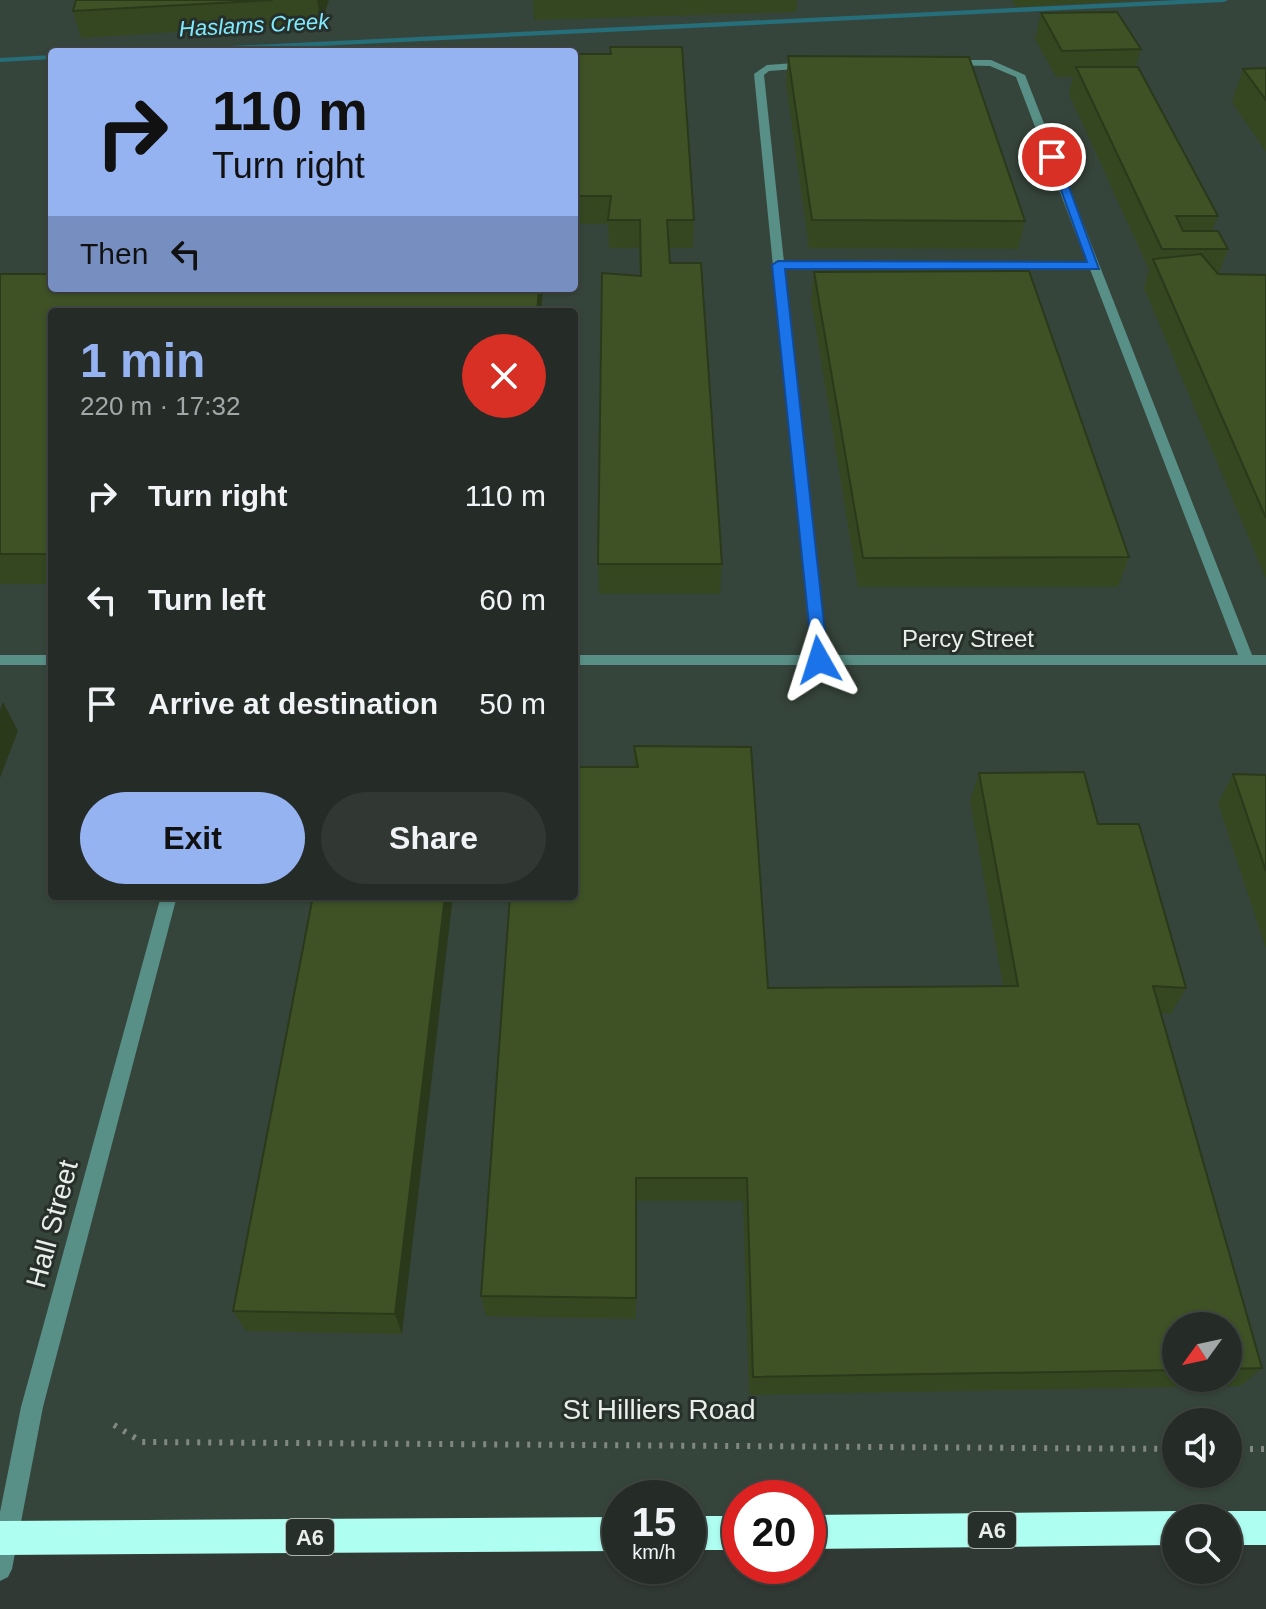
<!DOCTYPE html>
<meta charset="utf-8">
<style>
:root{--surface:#252b27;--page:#313733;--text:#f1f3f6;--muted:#a3a7a7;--line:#424744;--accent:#95b2f1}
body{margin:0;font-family:Arial,sans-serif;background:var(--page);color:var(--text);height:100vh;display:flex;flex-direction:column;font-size:30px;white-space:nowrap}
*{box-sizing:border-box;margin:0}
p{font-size:26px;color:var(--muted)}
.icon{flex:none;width:44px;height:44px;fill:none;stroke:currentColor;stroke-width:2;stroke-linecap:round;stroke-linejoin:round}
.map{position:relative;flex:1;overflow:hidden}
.sheet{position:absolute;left:48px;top:308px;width:530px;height:592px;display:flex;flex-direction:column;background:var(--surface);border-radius:8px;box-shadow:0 2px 6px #0004,0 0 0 2px var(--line)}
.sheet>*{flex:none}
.hud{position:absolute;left:48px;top:48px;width:530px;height:244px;border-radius:8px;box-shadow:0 2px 6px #0004,0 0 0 2px var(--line);background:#95b2f1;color:#111;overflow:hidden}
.needle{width:52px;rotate:237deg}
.fabs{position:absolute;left:1162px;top:1312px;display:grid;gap:16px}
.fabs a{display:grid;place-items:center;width:80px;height:80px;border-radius:50%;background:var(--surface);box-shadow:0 2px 6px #0004,0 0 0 2px var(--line);font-size:40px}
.speed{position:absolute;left:602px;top:1480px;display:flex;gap:16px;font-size:40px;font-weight:700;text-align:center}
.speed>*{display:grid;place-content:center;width:104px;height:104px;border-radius:50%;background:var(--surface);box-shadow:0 2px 6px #0004,0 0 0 2px var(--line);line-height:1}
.speed small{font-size:20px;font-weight:400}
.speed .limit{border:12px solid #d22;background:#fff;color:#111}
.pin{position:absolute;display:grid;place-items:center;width:68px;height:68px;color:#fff;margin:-34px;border:4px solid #fff;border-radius:50%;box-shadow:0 2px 8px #0007}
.me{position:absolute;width:88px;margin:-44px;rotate:354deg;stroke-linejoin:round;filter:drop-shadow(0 0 6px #0008)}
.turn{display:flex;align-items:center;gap:28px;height:168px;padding:0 32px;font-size:36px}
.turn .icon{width:104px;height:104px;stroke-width:2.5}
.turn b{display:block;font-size:56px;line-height:68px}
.then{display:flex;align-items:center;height:76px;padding:0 32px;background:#0003;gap:16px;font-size:30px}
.round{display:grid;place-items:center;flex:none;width:84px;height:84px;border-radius:42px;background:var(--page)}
.summary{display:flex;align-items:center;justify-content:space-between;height:136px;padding:0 32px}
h1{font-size:48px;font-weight:800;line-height:60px;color:var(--accent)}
.button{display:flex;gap:16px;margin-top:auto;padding:16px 32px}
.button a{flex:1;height:92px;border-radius:48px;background:var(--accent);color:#111;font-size:32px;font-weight:800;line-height:92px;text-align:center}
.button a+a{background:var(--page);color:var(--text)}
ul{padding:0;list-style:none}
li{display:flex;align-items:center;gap:24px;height:104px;padding:0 32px}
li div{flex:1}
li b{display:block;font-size:30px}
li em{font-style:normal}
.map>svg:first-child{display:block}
.built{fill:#36453b;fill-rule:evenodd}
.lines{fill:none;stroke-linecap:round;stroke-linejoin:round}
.stream{fill:#266e7a;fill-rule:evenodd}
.path{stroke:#818883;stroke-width:6;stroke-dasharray:3 8;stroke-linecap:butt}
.lane{fill:#588f86;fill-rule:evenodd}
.street{fill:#588f86;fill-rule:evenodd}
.highway{fill:#affef2;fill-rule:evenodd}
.wall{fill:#354721;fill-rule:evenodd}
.shaded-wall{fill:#2b391b}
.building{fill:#3e5226;stroke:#2b391b;stroke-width:2}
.route{fill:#1a73e8;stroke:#114b97;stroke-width:2}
.labels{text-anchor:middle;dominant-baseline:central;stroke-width:6;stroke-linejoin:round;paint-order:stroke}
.far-water-label{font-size:22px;font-style:italic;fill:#80ebfe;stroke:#272f2a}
.shield{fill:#272f2a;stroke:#aeb5b0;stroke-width:2}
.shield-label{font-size:22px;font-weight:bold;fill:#e8eeea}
.street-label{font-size:24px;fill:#e8eeea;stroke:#272f2a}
.near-street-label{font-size:28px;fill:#e8eeea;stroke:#272f2a}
</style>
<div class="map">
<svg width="1266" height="1609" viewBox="0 0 1266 1609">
<rect width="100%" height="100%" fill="#313934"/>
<path class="built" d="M 0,0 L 1266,0 L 1266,1528 L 1228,1518 L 1176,1518 L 808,1532 L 808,1498 L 740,1498 L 740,1533 L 688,1533 L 688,1498 L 620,1498 L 620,1534 L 0,1538 ZM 52,52 L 574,52 L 574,288 L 52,288 ZM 52,312 L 574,312 L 574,896 L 52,896 ZM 1176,1326 L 1228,1326 L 1228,1378 L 1176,1378 ZM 1176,1422 L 1228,1422 L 1228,1474 L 1176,1474 Z"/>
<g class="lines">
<path class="stream" d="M 1178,0 L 1228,0 L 1224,2 L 197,52 L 145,52 L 149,50 Z
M 52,55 L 52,59 L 0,62 L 0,58 Z"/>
<path class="path" d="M 114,1425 L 142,1442 L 1176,1449
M 1228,1449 L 1266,1449"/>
<path class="lane" d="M 952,60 L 991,60 L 1025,75 L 1254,660 L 1252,664 L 1247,665 L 1240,660 L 1090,269 L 784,268 L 826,660 L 819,665 L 812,660 L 754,74 L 767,65 L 809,62 L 814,65 L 809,68 L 769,71 L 764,75 L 784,262 L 1087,263 L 1016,77 L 990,66 L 949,65 L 948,63 Z"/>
<path class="street" d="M 0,655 L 52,655 L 52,665 L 0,665 Z
M 574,655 L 1266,655 L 1266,665 L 574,665 Z
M 161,896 L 177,896 L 43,1407 L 12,1569 L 8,1577 L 0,1581 L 0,1512 L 21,1407 Z"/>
<path class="highway" d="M 1176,1511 L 1189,1518 L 1176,1518 L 1176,1545 L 808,1549 L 808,1515 Z
M 1228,1511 L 1266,1511 L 1266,1545 L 1228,1545 L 1228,1518 L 1215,1518 Z
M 688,1516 L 740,1516 L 740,1550 L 688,1550 Z
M 620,1517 L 620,1551 L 0,1555 L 0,1521 Z"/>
</g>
<path class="wall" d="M 76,0 L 329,0 L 321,23 L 81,38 L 73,11 Z
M 533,0 L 797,0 L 796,12 L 534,20 Z
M 1012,0 L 1138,0 L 1016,7 Z
M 1041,13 L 1141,49 L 1136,67 L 1218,216 L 1212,231 L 1228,249 L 1219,274 L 1266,275 L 1266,579 L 1144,288 L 1149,270 L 1069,94 L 1073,77 L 1056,77 L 1035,39 Z
M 610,47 L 694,220 L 693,248 L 669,248 L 670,263 L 722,564 L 720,594 L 599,594 L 598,564 L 640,276 L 639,248 L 609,248 L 608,224 L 574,224 L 574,54 L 610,54 Z
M 788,56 L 1025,221 L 1018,249 L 809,248 L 786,83 Z
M 1266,68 L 1266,152 L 1232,102 L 1243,69 Z
M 814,272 L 1129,557 L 1118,587 L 858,587 L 811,300 Z
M 0,274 L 52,288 L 543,288 L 541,312 L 52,312 L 52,584 L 0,584 Z
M 634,746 L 768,988 L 1003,986 L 970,801 L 979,773 L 1098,824 L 1186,988 L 1171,1014 L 1161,1013 L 1262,1368 L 1241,1386 L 749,1395 L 743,1201 L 636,1201 L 636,1319 L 486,1316 L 481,1296 L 634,767 ZM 1176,1326 L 1228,1326 L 1228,1378 L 1176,1378 Z
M 1233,774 L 1266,775 L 1266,949 L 1218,803 Z
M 313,896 L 402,1334 L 246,1331 L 233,1311 Z"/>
<path class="shaded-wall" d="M 317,0 L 329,0 L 321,23 Z
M 539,288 L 543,288 L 541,312 L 537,312 Z
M 3,702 L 18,731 L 0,778 L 0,710 Z
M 445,896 L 453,896 L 402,1334 L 395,1314 Z"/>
<path class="building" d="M 76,0 L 273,0 L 73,11 Z
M 1117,12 L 1141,49 L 1062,51 L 1041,13 Z
M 610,47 L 682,47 L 694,220 L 667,220 L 670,263 L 701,263 L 722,564 L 598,564 L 602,273 L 641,276 L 640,220 L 608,220 L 611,196 L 574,196 L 574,54 L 611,54 Z
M 788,56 L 969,57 L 1025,221 L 812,220 Z
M 1076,67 L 1138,67 L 1218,216 L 1176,216 L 1183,231 L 1218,231 L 1228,249 L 1162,249 Z
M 1266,68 L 1266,100 L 1243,69 Z
M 1201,254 L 1218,274 L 1266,275 L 1266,518 L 1153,259 Z
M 1029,271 L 1129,557 L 863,558 L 814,272 Z
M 0,274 L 52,274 L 52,288 L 539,288 L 537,312 L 52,312 L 52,554 L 0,554 Z
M 634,746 L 751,747 L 768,988 L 1018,986 L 979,773 L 1084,772 L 1098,824 L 1139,824 L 1186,988 L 1153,986 L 1262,1368 L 1228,1369 L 1228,1326 L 1176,1326 L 1176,1370 L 753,1377 L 747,1178 L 636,1178 L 636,1298 L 481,1296 L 510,896 L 574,896 L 574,767 L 638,767 Z
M 1233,774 L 1266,775 L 1266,871 Z
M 313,896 L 445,896 L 395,1314 L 233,1311 Z"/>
<path class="route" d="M 1048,154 L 1058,157 L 1099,269 L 785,269 L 828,660 L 825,664 L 813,664 L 772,265 L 778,261 L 1087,262 Z"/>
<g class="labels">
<g class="far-water-label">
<text transform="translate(254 25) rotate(-3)">Haslams Creek</text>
</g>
<g class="shield">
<rect x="968" y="1512" width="48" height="36" rx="6"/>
<rect x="286" y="1519" width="48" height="36" rx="6"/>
</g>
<g class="shield-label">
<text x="992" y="1530">A6</text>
<text x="310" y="1537">A6</text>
</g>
<g class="street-label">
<text x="968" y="638">Percy Street</text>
</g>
<g class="near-street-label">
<text transform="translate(52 1224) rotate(-75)">Hall Street</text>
<text x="659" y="1409">St Hilliers Road</text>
</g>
</g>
</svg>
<div class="fabs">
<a><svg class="needle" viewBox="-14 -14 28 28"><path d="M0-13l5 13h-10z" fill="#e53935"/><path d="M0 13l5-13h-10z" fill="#a3a7a7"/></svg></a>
<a><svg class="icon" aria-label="sound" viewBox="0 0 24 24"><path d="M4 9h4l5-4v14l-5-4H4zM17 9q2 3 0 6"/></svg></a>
<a><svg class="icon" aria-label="search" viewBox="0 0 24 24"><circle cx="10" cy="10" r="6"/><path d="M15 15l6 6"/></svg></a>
</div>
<div class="speed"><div>15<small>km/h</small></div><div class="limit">20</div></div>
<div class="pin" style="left:1052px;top:157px;background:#d93025"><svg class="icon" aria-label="arrive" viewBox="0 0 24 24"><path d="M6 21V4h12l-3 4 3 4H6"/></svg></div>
<svg class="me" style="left:819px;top:660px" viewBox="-20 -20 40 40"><path d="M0-17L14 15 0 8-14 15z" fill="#1a73e8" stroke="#fff" stroke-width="4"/></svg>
<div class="hud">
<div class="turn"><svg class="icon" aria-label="right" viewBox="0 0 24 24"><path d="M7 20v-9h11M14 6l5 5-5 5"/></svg><div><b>110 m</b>Turn right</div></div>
<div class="then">Then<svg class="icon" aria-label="left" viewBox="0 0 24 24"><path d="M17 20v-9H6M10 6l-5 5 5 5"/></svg></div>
</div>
<section class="sheet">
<div class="summary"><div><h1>1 min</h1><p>220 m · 17:32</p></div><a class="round" style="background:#d93025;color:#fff"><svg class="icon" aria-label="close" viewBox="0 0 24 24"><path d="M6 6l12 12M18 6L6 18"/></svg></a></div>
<ul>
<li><svg class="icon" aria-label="right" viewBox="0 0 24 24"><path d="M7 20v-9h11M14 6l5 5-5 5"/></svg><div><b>Turn right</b></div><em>110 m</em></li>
<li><svg class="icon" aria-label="left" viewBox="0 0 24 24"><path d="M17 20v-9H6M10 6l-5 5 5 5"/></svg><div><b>Turn left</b></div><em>60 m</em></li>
<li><svg class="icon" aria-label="arrive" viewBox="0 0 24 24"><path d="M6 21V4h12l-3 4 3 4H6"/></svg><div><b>Arrive at destination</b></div><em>50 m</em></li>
</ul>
<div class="button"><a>Exit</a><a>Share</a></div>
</section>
</div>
